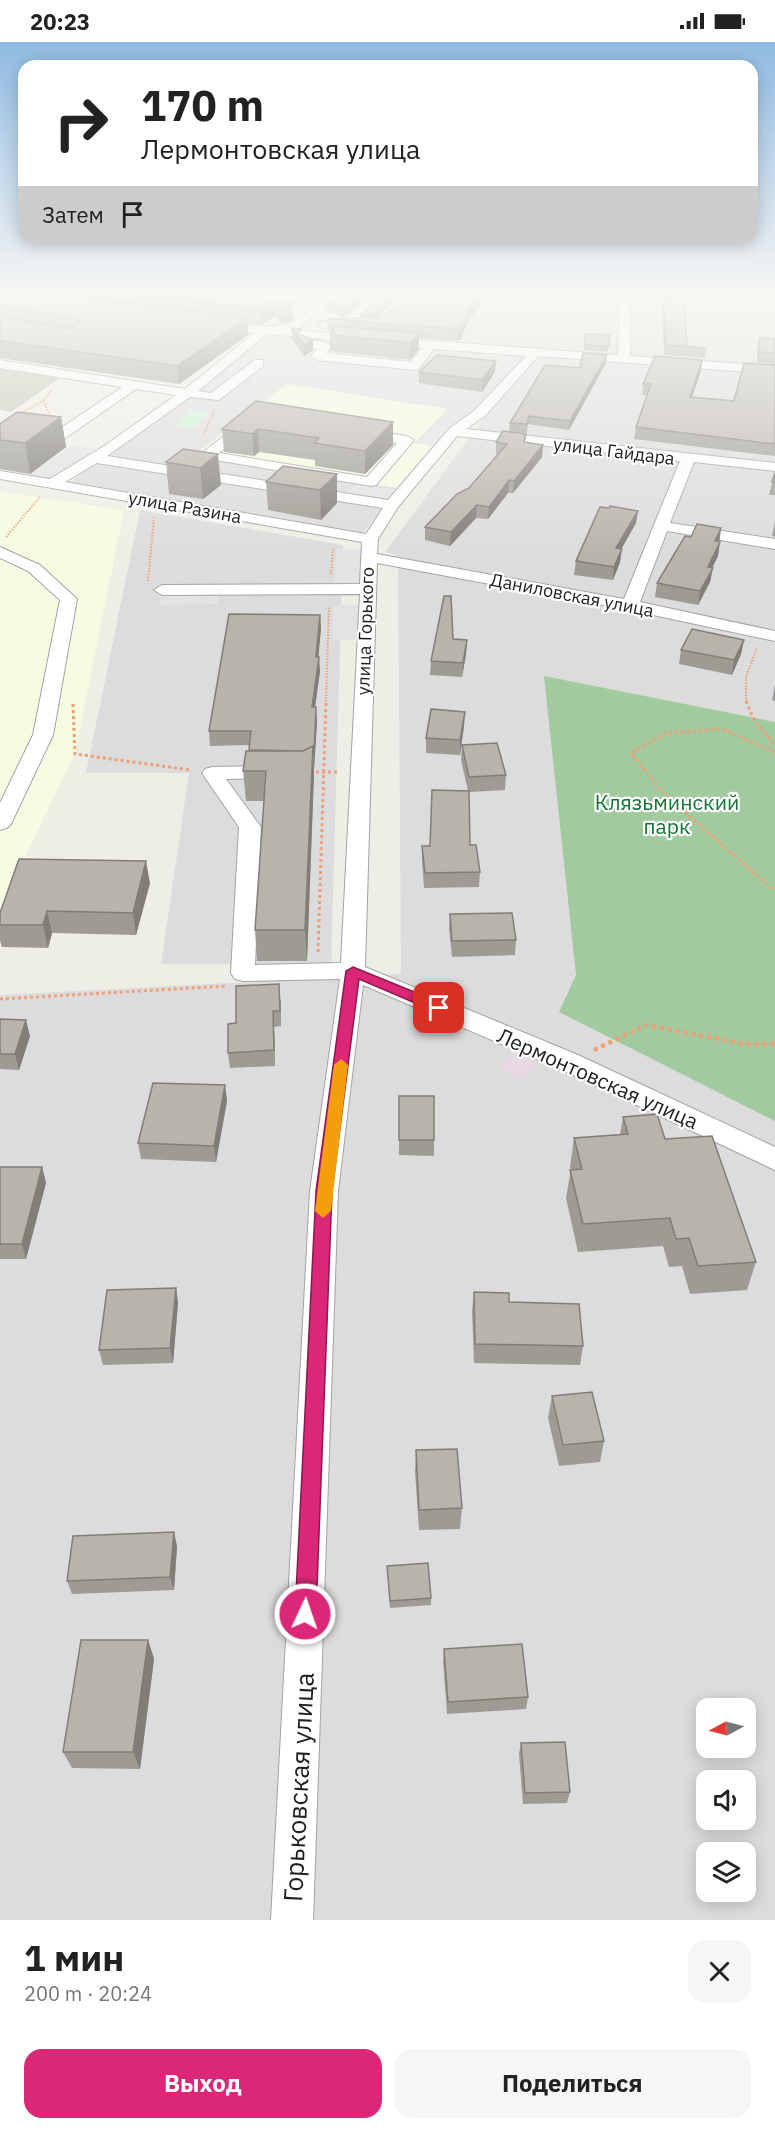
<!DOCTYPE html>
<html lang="ru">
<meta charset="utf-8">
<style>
:root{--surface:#fff;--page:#f6f6f6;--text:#222;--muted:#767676;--accent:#db2777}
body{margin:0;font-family:"IBM Plex Sans",sans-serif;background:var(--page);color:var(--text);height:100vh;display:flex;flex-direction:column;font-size:22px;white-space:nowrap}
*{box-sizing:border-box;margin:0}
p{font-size:20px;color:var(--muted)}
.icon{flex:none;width:33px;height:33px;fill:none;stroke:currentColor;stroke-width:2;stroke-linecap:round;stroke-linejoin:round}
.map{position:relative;height:1878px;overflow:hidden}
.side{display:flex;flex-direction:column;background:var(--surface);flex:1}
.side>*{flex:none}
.hud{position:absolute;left:18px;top:18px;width:740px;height:183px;border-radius:18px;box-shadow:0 3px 15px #0003;background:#fff;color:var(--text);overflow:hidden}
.needle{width:39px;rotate:263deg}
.buttons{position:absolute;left:696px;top:1656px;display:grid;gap:12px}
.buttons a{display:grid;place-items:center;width:60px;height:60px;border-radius:12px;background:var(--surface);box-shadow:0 3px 15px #0003;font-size:30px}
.pin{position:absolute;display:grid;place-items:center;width:51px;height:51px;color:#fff;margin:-26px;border-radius:12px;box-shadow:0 3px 9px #0006}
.me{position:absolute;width:66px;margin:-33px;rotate:3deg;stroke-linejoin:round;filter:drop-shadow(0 0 4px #0008)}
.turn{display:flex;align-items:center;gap:21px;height:126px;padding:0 24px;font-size:27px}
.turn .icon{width:78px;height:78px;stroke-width:2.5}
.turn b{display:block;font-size:42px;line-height:51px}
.then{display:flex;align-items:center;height:57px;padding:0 24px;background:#0003;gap:12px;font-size:22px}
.round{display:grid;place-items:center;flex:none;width:63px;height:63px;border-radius:18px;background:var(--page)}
.overview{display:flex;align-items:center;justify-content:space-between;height:102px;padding:0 24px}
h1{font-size:36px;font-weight:800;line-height:45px}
.primary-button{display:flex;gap:12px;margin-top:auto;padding:12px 24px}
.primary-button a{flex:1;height:69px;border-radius:18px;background:var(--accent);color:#fff;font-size:24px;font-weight:800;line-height:69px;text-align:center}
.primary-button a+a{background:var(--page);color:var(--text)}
.status{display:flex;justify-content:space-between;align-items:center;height:42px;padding:0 30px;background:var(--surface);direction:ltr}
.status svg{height:16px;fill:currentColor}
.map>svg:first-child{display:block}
.residential{fill:#dddcdc;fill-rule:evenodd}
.industrial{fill:#e7d8e1}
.education{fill:#f6fce1}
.construction{fill:#bfc3b2}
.forest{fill:#a1ca9e}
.park{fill:#c7f5d5}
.parking{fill:#e3e3e3}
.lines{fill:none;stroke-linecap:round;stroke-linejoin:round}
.minor-casing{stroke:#a3a3a3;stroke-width:2}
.path-far2{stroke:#eea078;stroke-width:2;stroke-dasharray:1.5 1.5;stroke-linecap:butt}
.path-far1{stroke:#eea078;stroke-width:3;stroke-dasharray:3 3;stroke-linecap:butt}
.path{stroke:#eea078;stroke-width:4.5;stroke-dasharray:4 4;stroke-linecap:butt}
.minor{fill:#fff;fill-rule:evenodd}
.wall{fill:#9e9b94}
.shaded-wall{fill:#817e78}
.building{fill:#b8b4ac;stroke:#817e78;stroke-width:1.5}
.route{fill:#db2777;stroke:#8e194d;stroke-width:1.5}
.slow{fill:#f59e0b}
.labels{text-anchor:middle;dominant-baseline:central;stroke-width:4.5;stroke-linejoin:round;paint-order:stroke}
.far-street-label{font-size:18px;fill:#1f1f1f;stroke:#fff}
.park-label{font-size:21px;fill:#157434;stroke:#fff}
.street-label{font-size:21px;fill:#1f1f1f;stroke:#fff}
.near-street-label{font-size:26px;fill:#1f1f1f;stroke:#fff}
</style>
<div class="status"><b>20:23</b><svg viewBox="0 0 49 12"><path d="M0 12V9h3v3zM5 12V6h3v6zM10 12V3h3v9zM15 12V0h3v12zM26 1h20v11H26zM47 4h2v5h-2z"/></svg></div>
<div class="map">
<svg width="775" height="1878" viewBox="0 0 775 1878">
<rect width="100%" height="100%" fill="#efeee6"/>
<path class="residential" d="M 418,252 L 775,252 L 775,1878 L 0,1878 L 0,953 L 401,932 L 398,514 L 385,510 L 534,308 L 404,297 ZM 706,1666 L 746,1666 L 746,1706 L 706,1706 ZM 706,1738 L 746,1738 L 746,1778 L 706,1778 ZM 706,1810 L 746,1810 L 746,1850 L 706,1850 Z
M 270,292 L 524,314 L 476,370 L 446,388 L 361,493 L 69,441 Z
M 140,468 L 343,503 L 331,923 L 161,922 L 189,731 L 86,731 Z"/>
<path class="industrial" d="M 514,1010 L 538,1023 L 522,1039 L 498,1025 Z"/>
<path class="education" d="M 491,252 L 540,252 L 538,261 L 489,259 Z
M 287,342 L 448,367 L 414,401 L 432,404 L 397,446 L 193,414 Z
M 0,450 L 124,468 L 75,712 L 0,866 Z"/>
<path class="construction" d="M 0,327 L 60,336 L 11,370 L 0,368 Z"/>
<path class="forest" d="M 544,634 L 775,680 L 775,1079 L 559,970 L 576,933 Z"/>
<path class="park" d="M 191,368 L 209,370 L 194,385 L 175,383 Z"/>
<path class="parking" d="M 435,383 L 454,386 L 437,404 L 417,401 Z
M 72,403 L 96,407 L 53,439 L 27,435 Z
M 356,442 L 401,449 L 390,462 L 345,455 Z
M 336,507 L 361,507 L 361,542 L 335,542 Z
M 162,548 L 219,548 L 218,562 L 159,563 Z
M 333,563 L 358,563 L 358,598 L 332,598 Z"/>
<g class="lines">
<g class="minor-casing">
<path id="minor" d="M 276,252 L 289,252 L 316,263 L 332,252 L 344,252 L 298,286 L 292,288 L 618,313 L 620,252 L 630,252 L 630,314 L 775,324 L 775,332 L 538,314 L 485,374 L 466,387 L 775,421 L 775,429 L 694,420 L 670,481 L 775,497 L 775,507 L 667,489 L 640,560 L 775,589 L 775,599 L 630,568 L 377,521 L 365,925 L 578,1013 L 775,1105 L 775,1128 L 560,1027 L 363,943 L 338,1149 L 313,1878 L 271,1878 L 310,1149 L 340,937 L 243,939 L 235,937 L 231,931 L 239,785 L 202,731 L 205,727 L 212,725 L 276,724 L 283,726 L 286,730 L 283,734 L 276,736 L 226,737 L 261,785 L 255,923 L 341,921 L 360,552 L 162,553 L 154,548 L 162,543 L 360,542 L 362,500 L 0,437 L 0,429 L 50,437 L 104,404 L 176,353 L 136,347 L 57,402 L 17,397 L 0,407 L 0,397 L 15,389 L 49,394 L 122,345 L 0,326 L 0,318 L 185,347 L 254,291 L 217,287 L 213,286 L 213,282 L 266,285 L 291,281 L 309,268 ZM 267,292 L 422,306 L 411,320 L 326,311 L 332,304 C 325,298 306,296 299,302 L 317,307 L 311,314 L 317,318 L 414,328 L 418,327 L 434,307 L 526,314 L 475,368 L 449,387 L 388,458 L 107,414 L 190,355 L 219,358 L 263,324 L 263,318 L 255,318 L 211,351 L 198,349 ZM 457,394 L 680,419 L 624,557 L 377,512 L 378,497 L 398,465 ZM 97,421 L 383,466 L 366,492 L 65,440 Z
M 373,252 L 383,253 L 349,285 L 323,286 L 317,283 L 323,280 L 342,280 Z
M 254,371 L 407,394 L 414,398 L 376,443 L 371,444 L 203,416 L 203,410 ZM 257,379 L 397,401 L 367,435 L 219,411 Z
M 0,505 L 40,523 L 77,557 L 53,693 L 11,782 L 7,786 L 0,788 L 0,761 L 33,693 L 60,558 L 28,529 L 0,516 Z"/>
</g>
<path class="path-far2" d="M 43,359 L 52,377
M 19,372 L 43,359 L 51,348
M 204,393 L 214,369
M 6,495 L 40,455
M 331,532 L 333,507
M 148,539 L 154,475
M 326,660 L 329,564
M 746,660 L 746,635 L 757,606"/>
<path class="path-far1" d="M 746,659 L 755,680 L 775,703
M 73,662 L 75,712 L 191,728
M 775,710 L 722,687 L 666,691 L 631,711 L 662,750 L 775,849
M 310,730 L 339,730
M 318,910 L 326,659
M 0,957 L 227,944"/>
<path class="path" d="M 594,1008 L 646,983 L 745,1002 L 775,1002"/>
<use href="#minor" class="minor"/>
</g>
<path class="wall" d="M 0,252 L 226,252 L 274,259 L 293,277 L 290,279 L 280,281 L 275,274 L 262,283 L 248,282 L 248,293 L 179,342 L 0,316 Z
M 342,252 L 372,252 L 343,276 L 327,268 L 327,263 Z
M 411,252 L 489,252 L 469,278 L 459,299 L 419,296 L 419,307 L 410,318 L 330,309 L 330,289 L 328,289 L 327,277 L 361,276 L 400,255 L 377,275 L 379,275 L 403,261 Z
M 499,252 L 523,252 L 523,253 Z
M 665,252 L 686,252 L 684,262 L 687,304 L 706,306 L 705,316 L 664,313 L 662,268 L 664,258 L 667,258 Z
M 291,286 L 301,294 L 313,297 L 313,308 L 304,314 L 292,297 Z
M 586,292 L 610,293 L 608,310 L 584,308 Z
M 759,296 L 775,297 L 775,322 L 757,320 L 757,307 Z
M 702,318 L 701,329 L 692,355 L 734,359 L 775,323 L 775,414 L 634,397 L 636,385 L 647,353 L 642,353 L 643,342 Z
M 606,321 L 569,388 L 528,382 L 527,391 L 509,390 L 510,381 L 580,326 Z
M 419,330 L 495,330 L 482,350 L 419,341 Z
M 61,375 L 66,405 L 30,432 L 0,427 L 0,382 Z
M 393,380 L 393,403 L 365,432 L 315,424 L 315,418 L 259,410 L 254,414 L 224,410 L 222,387 Z
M 526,392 L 525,400 L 542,415 L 513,451 L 508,451 L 488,477 L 476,476 L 450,504 L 425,498 L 425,485 L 469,446 L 498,413 L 496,412 L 496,400 Z
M 183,407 L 221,443 L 203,457 L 169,452 L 166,420 Z
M 775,430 L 775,453 L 769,453 Z
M 337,432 L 337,461 L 321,478 L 268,468 L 266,440 Z
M 609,466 L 636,481 L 621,507 L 620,520 L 613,538 L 574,533 L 576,519 Z
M 775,479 L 775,495 L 772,494 Z
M 721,486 L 718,514 L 712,525 L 710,540 L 698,563 L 655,555 L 657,541 L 691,495 Z
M 320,573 L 321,587 L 318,615 L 320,629 L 315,665 L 317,680 L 314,727 L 314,726 L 307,919 L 257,919 L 255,888 L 264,759 L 246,759 L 243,729 L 249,709 L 249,703 L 210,704 L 209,689 Z
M 453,597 L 467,598 L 466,612 L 462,635 L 430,633 L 431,619 Z
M 744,598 L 741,612 L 732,633 L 679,622 L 681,608 Z
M 775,643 L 775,659 L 772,658 Z
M 464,684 L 460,713 L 426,711 L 426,696 Z
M 462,703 L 506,733 L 505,748 L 469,750 L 470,803 L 480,830 L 479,845 L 424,846 L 422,819 L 422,804 L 430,804 L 468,749 L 461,718 Z
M 150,841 L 136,893 L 52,891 L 48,906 L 2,905 L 0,899 L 0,871 Z
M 450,872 L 516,898 L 515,913 L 452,915 L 449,887 Z
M 281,957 L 281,984 L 274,985 L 275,1024 L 230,1026 L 228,1011 L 236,981 Z
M 0,977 L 30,994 L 19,1028 L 0,1027 Z
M 225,1043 L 227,1059 L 216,1120 L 141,1117 L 138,1101 Z
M 399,1054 L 434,1098 L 434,1114 L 399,1113 Z
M 623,1075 L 665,1097 L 756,1220 L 747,1248 L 690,1252 L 682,1224 L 669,1225 L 663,1204 L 578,1210 L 566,1156 L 571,1127 L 570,1125 L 574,1096 L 620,1093 Z
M 0,1125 L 42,1125 L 46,1141 L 26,1217 L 0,1217 Z
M 176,1246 L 178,1261 L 173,1321 L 103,1323 L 99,1308 Z
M 474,1250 L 509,1260 L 583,1304 L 580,1323 L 474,1321 L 472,1269 Z
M 552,1354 L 604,1399 L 600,1420 L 559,1424 L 548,1376 Z
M 416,1408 L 462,1466 L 460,1487 L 419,1488 L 415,1429 Z
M 177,1504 L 174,1548 L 72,1552 L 67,1539 Z
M 387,1524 L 431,1556 L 431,1563 L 390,1566 Z
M 148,1598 L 154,1617 L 140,1727 L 72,1726 L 63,1710 Z
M 444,1607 L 528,1655 L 526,1667 L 447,1672 L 443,1619 Z
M 521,1701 L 570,1750 L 567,1761 L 523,1762 L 519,1712 Z"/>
<path class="shaded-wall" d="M 366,252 L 372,252 L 343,276 L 342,270 Z
M 398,252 L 400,252 L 400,255 L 376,276 L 361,277 L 361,272 Z
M 481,252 L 489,252 L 469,278 L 459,299 L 459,287 L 470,267 Z
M 274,258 L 275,274 L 262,283 L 261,267 Z
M 292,261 L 293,277 L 290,279 L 280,281 L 279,265 Z
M 247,276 L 248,293 L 179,342 L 177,324 Z
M 419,291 L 419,307 L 410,318 L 410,301 Z
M 313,297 L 313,308 L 304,314 L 304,303 Z
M 607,313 L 606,321 L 569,388 L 570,379 Z
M 702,318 L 701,329 L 688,366 L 690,355 Z
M 496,319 L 495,330 L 482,350 L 482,338 Z
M 61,375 L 66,405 L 30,432 L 25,401 Z
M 393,380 L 393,403 L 365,432 L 365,409 Z
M 258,387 L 259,410 L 254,414 L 252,392 Z
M 543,403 L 542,415 L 513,451 L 514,439 Z
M 218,412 L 221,443 L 203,457 L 200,426 Z
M 337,432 L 337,461 L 321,478 L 320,448 Z
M 509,438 L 508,451 L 488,477 L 489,465 Z
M 477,463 L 476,476 L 450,504 L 451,490 Z
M 638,469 L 636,481 L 614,520 L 616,506 Z
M 721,486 L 719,500 L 715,499 Z
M 720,500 L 718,514 L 708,535 L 713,526 L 710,540 L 698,563 L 700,549 L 708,525 Z
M 622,507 L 620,520 L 613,538 L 614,525 Z
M 320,573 L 321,587 L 317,629 L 316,615 Z
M 467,598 L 466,612 L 462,635 L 463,621 Z
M 744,598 L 741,612 L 732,633 L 734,618 Z
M 319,615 L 320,629 L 313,680 L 312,665 Z
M 316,665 L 317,680 L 314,727 L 314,712 Z
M 465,670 L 464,684 L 460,713 L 460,698 Z
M 313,704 L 314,734 L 307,919 L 305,888 Z
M 146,819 L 150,841 L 136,893 L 133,871 Z
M 47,869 L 52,891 L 48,906 L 43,883 Z
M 273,969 L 274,985 L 275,1024 L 274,1008 Z
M 26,978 L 30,994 L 19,1028 L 15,1012 Z
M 225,1043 L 227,1059 L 216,1120 L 214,1104 Z
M 42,1125 L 46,1141 L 26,1217 L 22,1202 Z
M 176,1246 L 178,1261 L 173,1321 L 170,1306 Z
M 174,1490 L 177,1504 L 174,1548 L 170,1535 Z
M 148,1598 L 154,1617 L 140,1727 L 133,1710 Z"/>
<path class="building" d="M 0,252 L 45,252 L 247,276 L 177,324 L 0,299 L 0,275 L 71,287 L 80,280 L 72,275 L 0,264 Z
M 133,252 L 226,252 L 274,258 L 261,267 Z
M 342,252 L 366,252 L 342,270 L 327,263 Z
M 382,252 L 398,252 L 376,270 L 361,272 Z
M 411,252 L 481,252 L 470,267 L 459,287 L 327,277 L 379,275 L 403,261 Z
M 669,252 L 686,252 L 684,260 L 687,304 L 706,306 L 666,303 L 664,258 L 670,258 Z
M 274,259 L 292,261 L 289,263 L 279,265 Z
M 330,284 L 419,291 L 410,301 L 330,293 L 334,288 Z
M 291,286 L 301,287 L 297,292 L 313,297 L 304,303 Z
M 586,292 L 610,293 L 609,304 L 584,303 Z
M 759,296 L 775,297 L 775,311 L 759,310 Z
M 583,311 L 607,313 L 570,379 L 529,374 L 527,382 L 510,381 L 545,323 L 580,326 Z
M 437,313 L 496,319 L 482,338 L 419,330 Z
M 655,314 L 702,318 L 690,355 L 734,359 L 744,321 L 775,323 L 775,402 L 636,385 L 651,342 L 643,342 Z
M 256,359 L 393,380 L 365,409 L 314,401 L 319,396 L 258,387 L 252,392 L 222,387 Z
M 17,370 L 61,375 L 25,401 L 0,398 L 0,382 Z
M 503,389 L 526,392 L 524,400 L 543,403 L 514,439 L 509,438 L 489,465 L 477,463 L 451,490 L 425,485 L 457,452 L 469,446 L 507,402 L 496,400 Z
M 183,407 L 218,412 L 200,426 L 166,420 Z
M 283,424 L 337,432 L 320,448 L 266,440 Z
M 775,430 L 775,441 L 772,440 Z
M 610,464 L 638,469 L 616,506 L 622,507 L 614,525 L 576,519 L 600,465 L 609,466 Z
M 697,482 L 721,486 L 715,499 L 720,500 L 708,525 L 713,526 L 700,549 L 657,541 L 685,494 L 691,495 Z
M 444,554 L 451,554 L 453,597 L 467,598 L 463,621 L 431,619 Z
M 229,572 L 320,573 L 316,615 L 319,615 L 312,665 L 316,665 L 314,712 L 313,704 L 303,709 L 249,708 L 251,689 L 209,689 Z
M 692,587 L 744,598 L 734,618 L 681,608 Z
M 431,667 L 465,670 L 460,698 L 426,696 Z
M 497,701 L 506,733 L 469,735 L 462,703 Z
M 313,704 L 305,888 L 255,888 L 266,729 L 243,729 L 246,709 L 303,709 Z
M 432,748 L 469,749 L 470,803 L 476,803 L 480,830 L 425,831 L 422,804 L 430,804 Z
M 19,817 L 146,819 L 133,871 L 47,869 L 43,883 L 0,883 L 0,871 Z
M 512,871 L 516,898 L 452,899 L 450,872 Z
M 279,942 L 280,969 L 273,969 L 274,1008 L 228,1011 L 228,982 L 236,981 L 236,944 Z
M 0,977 L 26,978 L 15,1012 L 0,1012 Z
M 153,1041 L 225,1043 L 214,1104 L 138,1101 Z
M 399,1054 L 434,1054 L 434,1098 L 399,1098 Z
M 657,1072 L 665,1097 L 712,1094 L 756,1220 L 698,1224 L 689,1196 L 676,1197 L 670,1176 L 583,1182 L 570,1128 L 582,1127 L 574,1096 L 628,1092 L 623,1075 Z
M 0,1125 L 42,1125 L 22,1202 L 0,1202 Z
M 176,1246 L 170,1306 L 99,1308 L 107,1248 Z
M 474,1250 L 509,1251 L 509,1260 L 579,1262 L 583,1304 L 475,1302 Z
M 592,1350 L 604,1399 L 563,1403 L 552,1354 Z
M 457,1407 L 462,1466 L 419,1468 L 416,1408 Z
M 174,1490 L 170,1535 L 67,1539 L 73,1494 Z
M 428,1521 L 431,1556 L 390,1559 L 387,1524 Z
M 81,1598 L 148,1598 L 133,1710 L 63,1710 Z
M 522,1602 L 528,1655 L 448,1660 L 444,1607 Z
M 565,1700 L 570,1750 L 525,1751 L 521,1701 Z"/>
<linearGradient id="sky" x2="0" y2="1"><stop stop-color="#8fbae2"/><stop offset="0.49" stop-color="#f8f7f4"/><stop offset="1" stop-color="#f8f7f4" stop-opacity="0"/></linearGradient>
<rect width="775" height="515" fill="url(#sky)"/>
<path class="route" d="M 353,925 L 444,962 L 446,966 L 439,971 L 434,969 L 359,937 L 332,1149 L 316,1572 L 313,1580 L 305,1583 L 298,1580 L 295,1572 L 316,1149 L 346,929 Z"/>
<path class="slow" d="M 341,1017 L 348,1023 L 331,1169 L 323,1176 L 315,1169 L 334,1023 Z"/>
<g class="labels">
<g class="far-street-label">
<text transform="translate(614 409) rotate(7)">улица Гайдара</text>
<text transform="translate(185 465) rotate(10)">улица Разина</text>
<text transform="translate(572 553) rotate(11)">Даниловская улица</text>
<text transform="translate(365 589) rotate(-88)">улица Горького</text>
</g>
<g class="park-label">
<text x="667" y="760">Клязьминский<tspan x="667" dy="24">парк</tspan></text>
</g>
<g class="street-label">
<text transform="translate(598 1036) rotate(24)">Лермонтовская улица</text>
</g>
<g class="near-street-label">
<text transform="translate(298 1745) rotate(-87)">Горьковская улица</text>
</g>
</g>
</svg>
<div class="buttons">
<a><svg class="needle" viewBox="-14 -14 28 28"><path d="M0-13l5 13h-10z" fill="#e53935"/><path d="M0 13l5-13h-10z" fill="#767676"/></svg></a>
<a><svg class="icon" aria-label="sound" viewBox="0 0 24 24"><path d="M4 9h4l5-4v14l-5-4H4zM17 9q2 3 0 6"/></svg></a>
<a><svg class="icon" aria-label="layers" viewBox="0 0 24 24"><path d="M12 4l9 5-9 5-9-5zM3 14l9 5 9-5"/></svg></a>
</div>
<div class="pin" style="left:439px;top:966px;background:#d93025"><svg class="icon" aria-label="arrive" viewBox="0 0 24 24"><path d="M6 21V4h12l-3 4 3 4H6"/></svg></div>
<svg class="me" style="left:305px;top:1572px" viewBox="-20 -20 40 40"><circle r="17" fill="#db2777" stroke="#fff" stroke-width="3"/><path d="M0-11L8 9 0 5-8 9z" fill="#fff"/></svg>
<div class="hud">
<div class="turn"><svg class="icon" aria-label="right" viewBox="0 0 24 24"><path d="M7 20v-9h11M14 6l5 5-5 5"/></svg><div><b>170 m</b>Лермонтовская улица</div></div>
<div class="then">Затем<svg class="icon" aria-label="arrive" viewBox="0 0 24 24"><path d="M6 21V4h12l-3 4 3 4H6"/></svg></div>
</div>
</div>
<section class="side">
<div class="overview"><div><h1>1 мин</h1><p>200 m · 20:24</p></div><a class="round"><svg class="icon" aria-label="close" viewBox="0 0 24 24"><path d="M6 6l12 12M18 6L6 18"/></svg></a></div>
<div class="primary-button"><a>Выход</a><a>Поделиться</a></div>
</section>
